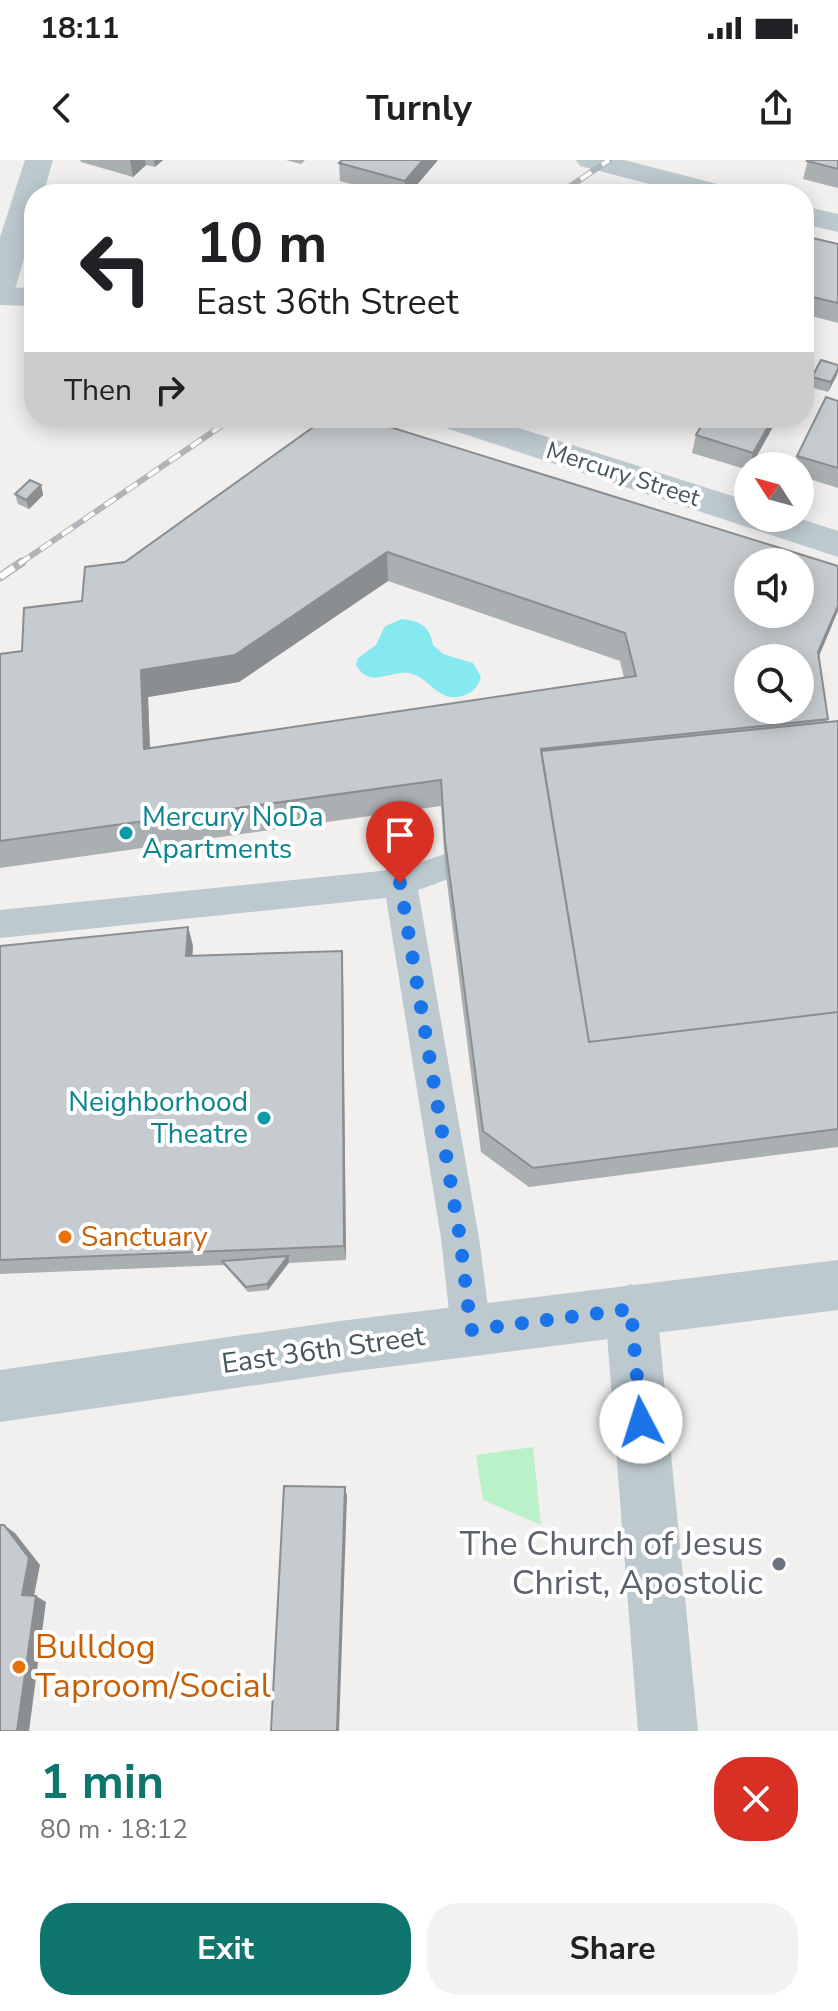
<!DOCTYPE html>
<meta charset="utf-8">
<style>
:root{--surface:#fff;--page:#f2f2f2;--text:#202124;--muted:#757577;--accent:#0f766e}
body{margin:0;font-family:"Nunito Sans",sans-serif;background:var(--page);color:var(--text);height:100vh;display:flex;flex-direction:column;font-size:30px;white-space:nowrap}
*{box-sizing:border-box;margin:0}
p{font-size:26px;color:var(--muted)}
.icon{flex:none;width:44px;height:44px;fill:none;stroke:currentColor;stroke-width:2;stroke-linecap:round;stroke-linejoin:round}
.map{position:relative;height:1571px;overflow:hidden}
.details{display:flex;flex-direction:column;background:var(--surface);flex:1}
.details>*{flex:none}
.guide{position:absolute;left:24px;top:24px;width:790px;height:244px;border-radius:32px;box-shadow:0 4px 20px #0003;background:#fff;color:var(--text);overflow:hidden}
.needle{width:52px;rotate:306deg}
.fabs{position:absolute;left:734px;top:292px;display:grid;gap:16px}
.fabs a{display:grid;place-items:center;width:80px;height:80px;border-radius:50%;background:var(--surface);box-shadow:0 4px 20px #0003;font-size:40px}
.pin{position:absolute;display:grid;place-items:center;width:68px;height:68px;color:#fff;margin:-82px -34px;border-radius:50% 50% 50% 0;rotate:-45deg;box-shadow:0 0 8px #0007}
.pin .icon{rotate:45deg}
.me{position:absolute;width:88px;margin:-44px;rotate:355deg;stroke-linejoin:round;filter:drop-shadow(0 0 6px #0008)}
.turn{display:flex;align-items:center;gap:28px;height:168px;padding:0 40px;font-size:36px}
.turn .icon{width:104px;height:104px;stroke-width:2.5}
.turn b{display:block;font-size:56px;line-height:68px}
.then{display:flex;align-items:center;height:76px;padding:0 40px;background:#0003;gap:16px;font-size:30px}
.round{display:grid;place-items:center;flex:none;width:84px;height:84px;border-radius:32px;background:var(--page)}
.headline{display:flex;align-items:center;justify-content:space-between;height:136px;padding:0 40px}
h1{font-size:48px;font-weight:700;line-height:60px;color:var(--accent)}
.cta{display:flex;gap:16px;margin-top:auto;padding:16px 40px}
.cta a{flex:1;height:92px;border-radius:32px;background:var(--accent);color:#fff;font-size:32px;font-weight:700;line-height:92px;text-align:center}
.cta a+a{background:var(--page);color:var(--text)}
.status{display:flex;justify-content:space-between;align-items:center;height:56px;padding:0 40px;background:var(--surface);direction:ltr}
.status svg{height:22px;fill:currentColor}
header{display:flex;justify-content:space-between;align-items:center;height:104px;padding:0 40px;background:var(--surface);font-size:36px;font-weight:700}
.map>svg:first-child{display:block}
.green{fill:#bbf1c9}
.water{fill:#87e9f0}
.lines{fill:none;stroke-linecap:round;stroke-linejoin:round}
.service{fill:#bcc9cf;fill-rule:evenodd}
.minor{fill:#bcc9cf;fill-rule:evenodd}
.tertiary{fill:#bcc9cf;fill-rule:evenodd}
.rail-far1-casing{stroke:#b1b5ba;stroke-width:6}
.rail-casing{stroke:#b1b5ba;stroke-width:9}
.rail-far1{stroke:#fff;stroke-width:4;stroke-dasharray:13;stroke-linecap:butt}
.rail{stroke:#fff;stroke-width:6;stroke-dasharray:17;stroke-linecap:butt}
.wall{fill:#aaafb2;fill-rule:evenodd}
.shaded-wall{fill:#8b8e91}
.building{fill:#c6cbcf;stroke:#8b8e91;stroke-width:2;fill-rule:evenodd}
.route{stroke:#1a73e8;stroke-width:14;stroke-dasharray:0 25.2}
.culture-dot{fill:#0f9aa8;stroke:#fff;stroke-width:3}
.food-dot{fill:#e8710a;stroke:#fff;stroke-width:3}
.worship-dot{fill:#6b7280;stroke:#fff;stroke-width:3}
.labels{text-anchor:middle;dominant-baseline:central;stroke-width:8;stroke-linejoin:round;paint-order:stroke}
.far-street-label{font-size:24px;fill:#46565d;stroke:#fff}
.culture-label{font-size:28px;fill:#0d838f;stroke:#fff;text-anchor:start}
.food-label{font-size:28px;fill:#c56008;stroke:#fff;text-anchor:start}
.street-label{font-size:28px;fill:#46565d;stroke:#fff}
.near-worship-label{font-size:34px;fill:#5b616d;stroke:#fff;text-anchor:end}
.near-food-label{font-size:34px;fill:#c56008;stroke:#fff;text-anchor:start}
</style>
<div class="status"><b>18:11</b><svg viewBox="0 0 49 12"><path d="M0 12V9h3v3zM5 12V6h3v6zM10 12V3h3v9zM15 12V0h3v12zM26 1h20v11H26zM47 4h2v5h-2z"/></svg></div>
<header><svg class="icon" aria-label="back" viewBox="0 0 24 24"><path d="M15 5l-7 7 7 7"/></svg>Turnly<svg class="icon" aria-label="share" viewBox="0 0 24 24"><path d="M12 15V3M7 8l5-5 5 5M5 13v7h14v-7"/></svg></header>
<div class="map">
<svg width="838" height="1571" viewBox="0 0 838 1571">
<rect width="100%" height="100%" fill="#f2efef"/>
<path class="green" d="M 533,1287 L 541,1365 L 483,1340 L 476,1295 Z"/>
<path class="water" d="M 402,459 C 420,461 430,466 433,485 L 443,494 L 473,503 L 481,517 C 478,526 474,532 465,535 C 437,545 432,517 408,513 C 388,511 370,529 356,505 L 358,498 L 376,485 L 385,466 Z"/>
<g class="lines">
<path class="service" d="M 445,694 L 457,698 L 461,707 L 457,716 L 418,730 L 479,1078 L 491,1170 L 485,1184 L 471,1190 L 457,1184 L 451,1170 L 441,1078 L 386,738 L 0,778 L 0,750 L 400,709 Z"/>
<path class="minor" d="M 576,0 L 624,0 L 733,28 L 738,34 L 688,34 L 580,6 Z
M 804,46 L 838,54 L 838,72 L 804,64 Z
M 0,127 L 34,128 L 34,146 L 0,145 Z
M 435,258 L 488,258 L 748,341 L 748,358 L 798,358 L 838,371 L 838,397 L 440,266 Z
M 631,1124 L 649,1131 L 657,1149 L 698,1571 L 638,1571 L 605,1149 L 613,1131 Z"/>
<path class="tertiary" d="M 25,0 L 53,0 L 43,34 L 34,34 L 34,64 L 16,126 L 11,133 L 0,135 L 0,77 Z
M 838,1100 L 838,1150 L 340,1213 L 0,1262 L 0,1210 L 340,1161 Z"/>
<g class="rail-far1-casing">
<path id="rail-far1" d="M 559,34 L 609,0
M 19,404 L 233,258"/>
</g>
<g class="rail-casing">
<path id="rail" d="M 0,417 L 22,402"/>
</g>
<use href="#rail-far1" class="rail-far1"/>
<use href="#rail" class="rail"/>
</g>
<path class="wall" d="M 80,0 L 163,0 L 155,7 L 146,5 L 133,17 L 81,2 Z
M 286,0 L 305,0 L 301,4 Z
M 438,0 L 409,34 L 388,34 L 340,21 L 339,3 Z
M 808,0 L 838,0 L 838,28 L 803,19 Z
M 804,76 L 838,84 L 838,163 L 804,154 Z
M 838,205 L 837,215 L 828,232 L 810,227 L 812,217 Z
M 838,241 L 838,328 L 800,316 L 800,306 L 794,306 L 797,296 Z
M 326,258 L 819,496 L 828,559 L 827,562 L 838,561 L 838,987 L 529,1027 L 481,992 L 445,707 L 441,646 L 0,708 L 0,494 L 22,491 L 82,441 L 125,402 ZM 388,421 L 620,501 L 624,518 L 150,588 L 148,537 L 239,522 Z
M 579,258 L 609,258 L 603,266 Z
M 684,258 L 778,258 L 751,306 L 748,306 L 748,310 L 692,293 L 696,275 L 701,266 L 683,260 Z
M 41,325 L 43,335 L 29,349 L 18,344 L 15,334 Z
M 188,767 L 193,786 L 192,796 L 343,810 L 346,1100 L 289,1103 L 268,1130 L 248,1132 L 224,1105 L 0,1114 L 0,786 Z"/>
<path class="shaded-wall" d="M 130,0 L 145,0 L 146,5 L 133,17 Z
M 154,0 L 163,0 L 155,7 Z
M 423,0 L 438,0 L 409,34 L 405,34 L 405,21 Z
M 838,209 L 837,215 L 828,232 L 831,222 Z
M 773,258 L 778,258 L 751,306 L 749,306 L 753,293 Z
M 41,325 L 43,335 L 29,349 L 26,340 Z
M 387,392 L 388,421 L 239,522 L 148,537 L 151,615 L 144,589 L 141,510 Z
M 838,446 L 838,451 L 809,520 L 818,492 Z
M 188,767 L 193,786 L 191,815 L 186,796 Z
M 342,791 L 343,810 L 346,1100 L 344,1086 Z
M 288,1096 L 289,1102 L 268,1130 L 267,1124 Z
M 345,1327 L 347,1336 L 339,1571 L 337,1571 Z
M 4,1365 L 15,1373 L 40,1405 L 33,1441 L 22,1435 Z
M 36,1436 L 46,1442 L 29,1571 L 17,1571 Z"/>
<path class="building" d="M 342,0 L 423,0 L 405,21 L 339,3 Z
M 808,0 L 838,0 L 838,9 L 807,1 Z
M 804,76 L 838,84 L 838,143 L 804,135 Z
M 821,200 L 838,205 L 838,209 L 831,222 L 812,217 Z
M 826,237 L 838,241 L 838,308 L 797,296 Z
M 326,258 L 361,258 L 838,406 L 838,446 L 818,492 L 828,559 L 541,589 L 589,882 L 838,852 L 838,969 L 533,1008 L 483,971 L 445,681 L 441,620 L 0,681 L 0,494 L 22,491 L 24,448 L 82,441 L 85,407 L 125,402 ZM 387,392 L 625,473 L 636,516 L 144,589 L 141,510 L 235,495 ZM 748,402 L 800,402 L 800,454 L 748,454 ZM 748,498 L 800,498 L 800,550 L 748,550 Z
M 706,258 L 773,258 L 753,293 L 696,275 Z
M 30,320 L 41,325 L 26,340 L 15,334 Z
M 838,561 L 838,852 L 589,882 L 541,591 Z
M 188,767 L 186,796 L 342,791 L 344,1086 L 0,1100 L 0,786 Z
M 288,1096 L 267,1124 L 246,1127 L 222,1101 Z
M 284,1326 L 345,1327 L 337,1571 L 271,1571 Z
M 0,1365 L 4,1365 L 29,1398 L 22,1435 L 36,1436 L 17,1571 L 0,1571 Z"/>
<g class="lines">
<path class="route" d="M 400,723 L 460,1078 L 471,1170 L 631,1149 L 641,1262"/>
</g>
<g class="culture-dot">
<circle cx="126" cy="673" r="8"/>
<circle cx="264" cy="958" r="8"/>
</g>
<g class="food-dot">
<circle cx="65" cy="1077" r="8"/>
<circle cx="19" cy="1507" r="8"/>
</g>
<circle class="worship-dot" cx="779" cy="1404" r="8"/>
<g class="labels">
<g class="far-street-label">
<text transform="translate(623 314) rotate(18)">Mercury Street</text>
</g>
<g class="culture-label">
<text x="142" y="657">Mercury NoDa<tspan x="142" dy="32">Apartments</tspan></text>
<text x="248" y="942" text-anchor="end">Neighborhood<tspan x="248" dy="32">Theatre</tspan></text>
</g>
<g class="food-label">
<text x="81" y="1077">Sanctuary</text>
</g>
<g class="street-label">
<text transform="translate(323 1190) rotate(-8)">East 36th Street</text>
</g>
<g class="near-worship-label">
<text x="763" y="1384">The Church of Jesus<tspan x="763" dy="39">Christ, Apostolic</tspan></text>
</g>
<g class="near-food-label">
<text x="35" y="1487">Bulldog<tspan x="35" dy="39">Taproom/Social</tspan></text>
</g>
</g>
</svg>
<div class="fabs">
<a><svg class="needle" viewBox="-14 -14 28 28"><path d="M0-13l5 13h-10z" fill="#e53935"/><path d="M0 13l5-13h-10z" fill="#757577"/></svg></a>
<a><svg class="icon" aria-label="sound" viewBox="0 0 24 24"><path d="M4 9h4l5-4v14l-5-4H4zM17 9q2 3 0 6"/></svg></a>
<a><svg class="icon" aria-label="search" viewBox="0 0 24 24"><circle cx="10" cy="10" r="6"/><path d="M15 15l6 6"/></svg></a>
</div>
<div class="pin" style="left:400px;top:723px;background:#d93025"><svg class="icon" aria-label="arrive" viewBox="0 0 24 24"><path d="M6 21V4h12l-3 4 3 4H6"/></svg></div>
<svg class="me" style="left:641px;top:1262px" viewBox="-20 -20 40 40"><circle r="19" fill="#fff"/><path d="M0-13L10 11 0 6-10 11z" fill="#1a73e8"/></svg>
<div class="guide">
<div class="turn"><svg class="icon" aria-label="left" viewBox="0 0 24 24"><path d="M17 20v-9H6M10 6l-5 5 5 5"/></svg><div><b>10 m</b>East 36th Street</div></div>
<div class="then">Then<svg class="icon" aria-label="right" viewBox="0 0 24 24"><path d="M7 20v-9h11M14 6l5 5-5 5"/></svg></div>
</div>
</div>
<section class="details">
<div class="headline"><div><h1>1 min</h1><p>80 m · 18:12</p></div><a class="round" style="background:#d93025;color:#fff"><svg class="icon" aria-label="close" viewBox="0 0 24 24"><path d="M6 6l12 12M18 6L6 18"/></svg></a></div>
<div class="cta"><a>Exit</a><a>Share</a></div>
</section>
